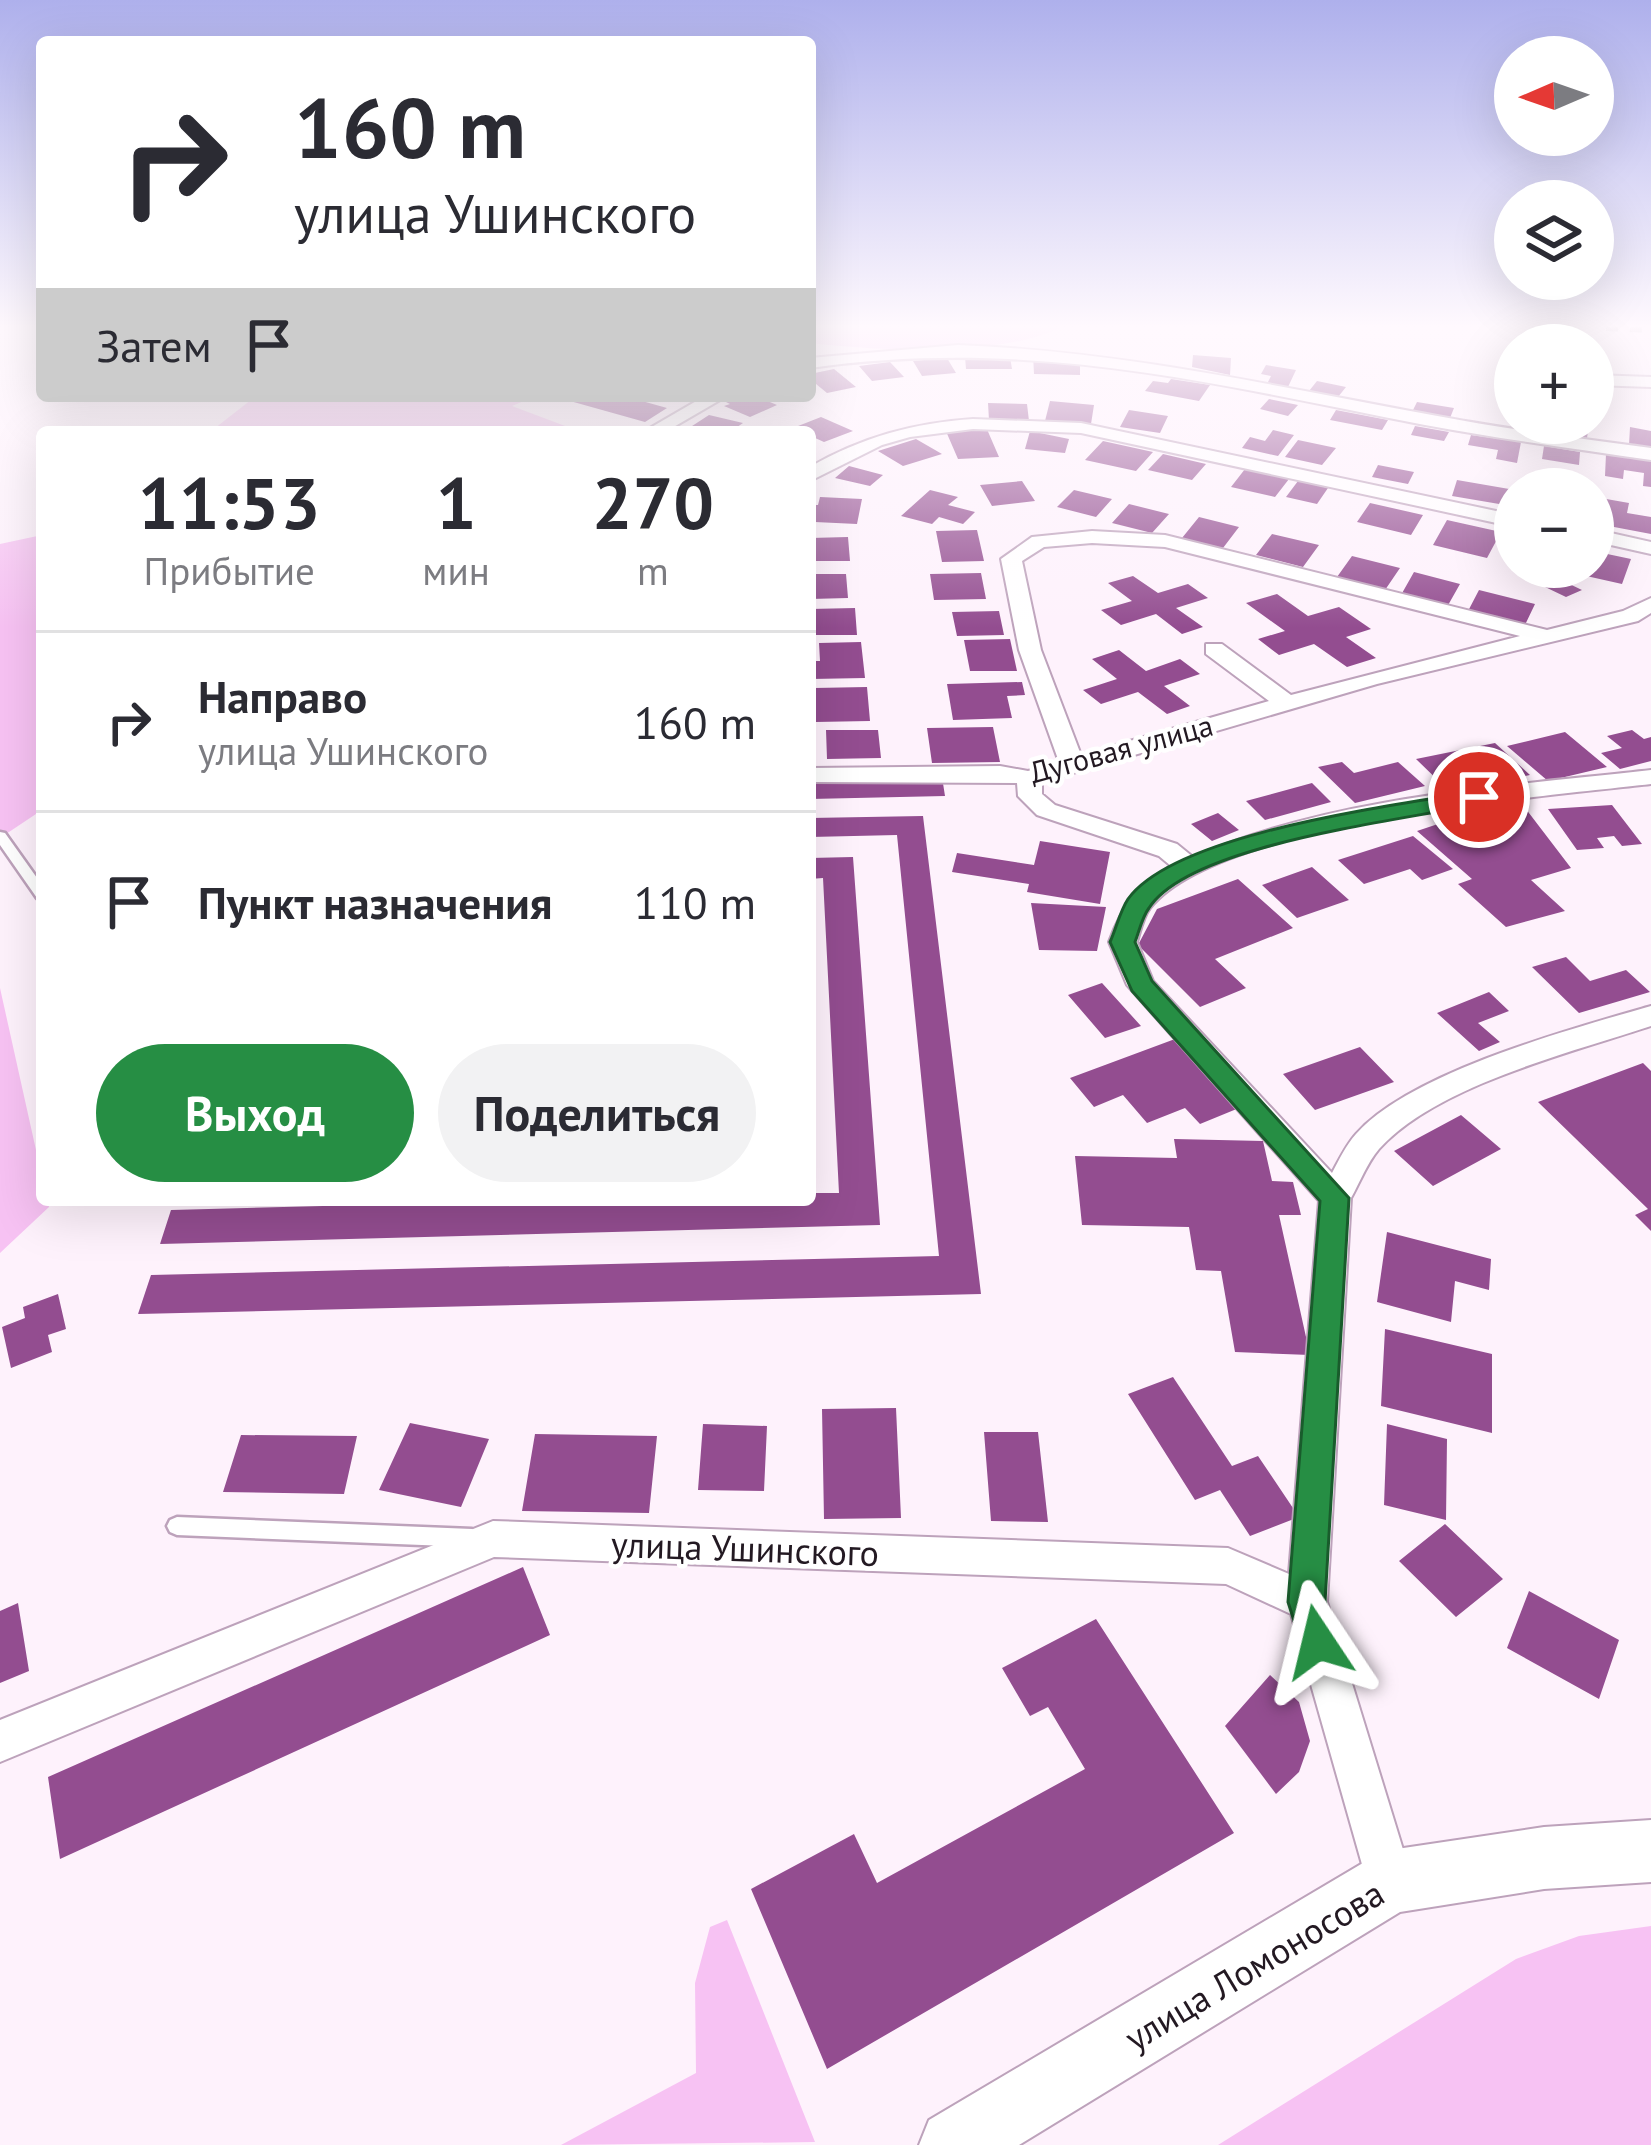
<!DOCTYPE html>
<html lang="ru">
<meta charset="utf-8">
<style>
:root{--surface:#fff;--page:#f2f2f3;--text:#2b2b33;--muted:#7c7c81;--line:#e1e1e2;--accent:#268e44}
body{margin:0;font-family:"PT Sans",sans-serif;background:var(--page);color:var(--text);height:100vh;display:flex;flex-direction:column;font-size:45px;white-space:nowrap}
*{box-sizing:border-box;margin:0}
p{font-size:39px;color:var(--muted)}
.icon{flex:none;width:66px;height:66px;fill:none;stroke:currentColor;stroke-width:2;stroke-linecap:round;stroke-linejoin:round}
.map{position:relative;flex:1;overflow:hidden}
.panel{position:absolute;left:36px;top:426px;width:780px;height:780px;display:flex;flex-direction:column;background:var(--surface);border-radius:12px;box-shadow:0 12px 48px #0002}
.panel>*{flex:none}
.hud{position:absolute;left:36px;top:36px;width:780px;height:366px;border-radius:12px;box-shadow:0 12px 48px #0002;background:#fff;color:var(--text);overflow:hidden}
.needle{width:78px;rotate:268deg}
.fabs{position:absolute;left:1494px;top:36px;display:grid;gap:24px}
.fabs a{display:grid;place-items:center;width:120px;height:120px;border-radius:50%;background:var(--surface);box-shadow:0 12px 48px #0002;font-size:60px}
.pin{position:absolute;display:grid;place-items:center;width:102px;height:102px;color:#fff;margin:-51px;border:6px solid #fff;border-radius:50%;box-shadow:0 3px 12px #0007}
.me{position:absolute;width:132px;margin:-66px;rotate:350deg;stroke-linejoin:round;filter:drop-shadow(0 0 9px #0008)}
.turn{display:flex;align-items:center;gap:42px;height:252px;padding:0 60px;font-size:54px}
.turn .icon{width:156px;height:156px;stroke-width:2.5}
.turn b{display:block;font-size:84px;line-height:102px}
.then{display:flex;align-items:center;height:114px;padding:0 60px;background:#0003;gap:24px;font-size:45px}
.eta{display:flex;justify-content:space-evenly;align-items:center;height:204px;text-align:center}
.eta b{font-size:72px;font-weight:600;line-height:84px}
.button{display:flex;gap:24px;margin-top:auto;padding:24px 60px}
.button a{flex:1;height:138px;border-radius:72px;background:var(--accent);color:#fff;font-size:48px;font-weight:600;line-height:138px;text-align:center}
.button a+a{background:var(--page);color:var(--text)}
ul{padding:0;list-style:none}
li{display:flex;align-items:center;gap:36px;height:180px;padding:0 60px;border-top:3px solid var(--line)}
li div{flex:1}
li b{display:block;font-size:45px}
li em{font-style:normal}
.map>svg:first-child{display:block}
.green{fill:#f7c2f3}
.building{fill:#934d90}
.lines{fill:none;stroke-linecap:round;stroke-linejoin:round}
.lane-casing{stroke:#bda2bb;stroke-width:5}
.street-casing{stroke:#bda2bb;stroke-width:4}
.secondary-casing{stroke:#bda2bb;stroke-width:4}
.lane{fill:#fff;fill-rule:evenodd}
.street{fill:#fff;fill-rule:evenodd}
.secondary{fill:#fff;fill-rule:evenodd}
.rail{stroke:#423741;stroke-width:6;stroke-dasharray:12 12;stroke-linecap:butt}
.route{fill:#268e44;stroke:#195c2c;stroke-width:3}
.labels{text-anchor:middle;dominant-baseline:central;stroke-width:9;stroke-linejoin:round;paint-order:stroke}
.street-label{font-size:30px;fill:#231922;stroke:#fff}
.near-street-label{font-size:36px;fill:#231922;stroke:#fff}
</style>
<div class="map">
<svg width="1651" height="2145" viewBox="0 0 1651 2145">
<rect width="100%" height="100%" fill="#fef2fc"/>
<path class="green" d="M 810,328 L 1060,328 C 999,357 878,351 810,343 Z
M 256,396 L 536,396 L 512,406 L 581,432 L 210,432 Z
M 42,535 L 42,810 L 0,838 L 0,544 Z
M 0,988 L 42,1177 L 42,1200 L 47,1200 L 49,1207 L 0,1253 Z
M 727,1920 L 815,2142 L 561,2145 L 696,2073 L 695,1983 L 710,1927 Z
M 1651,1926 L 1651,2145 L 1218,2145 L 1516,1959 L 1579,1936 Z"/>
<path class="building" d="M 1033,354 L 1080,362 L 1080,375 L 1034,374 Z
M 1193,355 L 1231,358 L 1230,375 L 1192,367 Z
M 965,357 L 1010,357 L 1012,369 L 966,369 Z
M 947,358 L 956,373 L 922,376 L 913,361 Z
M 890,362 L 904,377 L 872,381 L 859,366 Z
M 1266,365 L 1296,370 L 1288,387 L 1267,384 L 1271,376 L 1261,374 Z
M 834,369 L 856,387 L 827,393 L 810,379 L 810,374 Z
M 1171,379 L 1210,385 L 1199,401 L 1145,391 L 1153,381 L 1168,383 Z
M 1317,381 L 1346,387 L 1338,397 L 1309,391 Z
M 578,396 L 624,396 L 667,408 L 645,422 L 570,401 Z
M 736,396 L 755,396 L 777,405 L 750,417 L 724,406 L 730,404 L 724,401 Z
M 1269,399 L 1298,405 L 1288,416 L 1260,409 Z
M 1050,401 L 1094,405 L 1091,424 L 1045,421 Z
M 1417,402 L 1454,408 L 1450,418 L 1412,412 Z
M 988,403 L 1027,404 L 1029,421 L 989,420 Z
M 1129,410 L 1168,416 L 1160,433 L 1120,427 Z
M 1336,410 L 1388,420 L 1382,430 L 1330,420 Z
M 709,415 L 743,423 L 730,432 L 689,428 Z
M 821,417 L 853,431 L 824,442 L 793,428 Z
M 1534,423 L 1575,423 L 1589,425 L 1587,438 L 1532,430 Z
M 1415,426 L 1449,432 L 1444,441 L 1411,435 Z
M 986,427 L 999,457 L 958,459 L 945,429 Z
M 1630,427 L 1651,431 L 1651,449 L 1629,445 Z
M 1273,430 L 1294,435 L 1278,456 L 1242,448 L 1250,437 L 1265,441 Z
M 1030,431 L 1069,439 L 1065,453 L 1025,449 Z
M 1471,435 L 1521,442 L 1517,463 L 1496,459 L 1498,450 L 1468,445 Z
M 916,439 L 942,454 L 903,466 L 878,451 Z
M 1298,440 L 1336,448 L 1322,465 L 1285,457 Z
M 1103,441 L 1153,452 L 1136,471 L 1085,460 Z
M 1544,446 L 1580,452 L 1579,465 L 1542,459 Z
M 1163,454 L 1206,464 L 1192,480 L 1148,470 Z
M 1606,454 L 1651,461 L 1651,487 L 1643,486 L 1644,473 L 1624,470 L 1623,479 L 1605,476 Z
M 1378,465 L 1414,472 L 1408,484 L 1372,477 Z
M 849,466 L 883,475 L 870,486 L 835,478 Z
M 1245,469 L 1289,479 L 1275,497 L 1231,487 Z
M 1457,480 L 1515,490 L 1511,506 L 1452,496 Z
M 1022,481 L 1035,501 L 992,506 L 980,485 Z
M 1298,481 L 1328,488 L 1317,504 L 1286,497 Z
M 930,490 L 958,497 L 948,505 L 975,512 L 963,524 L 939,517 L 932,524 L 901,516 Z
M 1074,490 L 1112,499 L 1096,517 L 1057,507 Z
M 820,497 L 862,499 L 857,524 L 815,522 L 810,505 L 818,505 Z
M 1595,497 L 1629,503 L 1627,513 L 1651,517 L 1651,534 L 1593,523 Z
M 1370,503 L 1423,515 L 1411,535 L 1357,522 Z
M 1129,504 L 1169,514 L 1152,533 L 1112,523 Z
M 1199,517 L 1239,527 L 1223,548 L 1182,538 Z
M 1447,520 L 1501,532 L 1487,558 L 1433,545 Z
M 977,530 L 984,561 L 942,562 L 936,531 Z
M 1272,534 L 1319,545 L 1303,567 L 1256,555 Z
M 848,537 L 850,561 L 810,561 L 810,538 Z
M 1593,551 L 1631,559 L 1622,584 L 1573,573 L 1576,567 L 1593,567 Z
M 1352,556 L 1400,568 L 1385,590 L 1337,577 Z
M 1414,572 L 1460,584 L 1447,607 L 1401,595 Z
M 981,573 L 986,599 L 934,600 L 930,574 Z
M 810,574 L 846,574 L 848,598 L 810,599 Z
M 1133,576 L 1158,593 L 1188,584 L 1208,598 L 1176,608 L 1203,627 L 1182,634 L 1156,614 L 1121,625 L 1101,610 L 1132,601 L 1108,583 Z
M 1559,579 L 1582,590 L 1566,597 L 1543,586 Z
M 1479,590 L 1535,604 L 1524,627 L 1467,613 Z
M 1277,594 L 1308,616 L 1339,607 L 1371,629 L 1346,637 L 1376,658 L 1347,667 L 1314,644 L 1279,655 L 1258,639 L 1285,631 L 1246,603 Z
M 855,608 L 857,635 L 816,635 L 816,627 L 810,627 L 810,609 Z
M 999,611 L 1004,635 L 957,636 L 952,612 Z
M 1010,639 L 1017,671 L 970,671 L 964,640 Z
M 861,642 L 865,678 L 811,679 L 810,661 L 820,661 L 819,643 Z
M 1119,650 L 1146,671 L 1180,659 L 1200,674 L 1164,686 L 1190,706 L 1167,714 L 1138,692 L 1101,704 L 1083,690 L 1117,679 L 1092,659 Z
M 1022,682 L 1025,695 L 1007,696 L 1012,718 L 953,720 L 947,684 Z
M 867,687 L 870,721 L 815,722 L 814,688 Z
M 993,727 L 1000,762 L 932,763 L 927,728 Z
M 826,730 L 878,730 L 881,758 L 827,759 Z
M 1632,730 L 1644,739 L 1651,737 L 1651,761 L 1620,769 L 1601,753 L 1622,748 L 1607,736 Z
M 1565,732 L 1607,767 L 1548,781 L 1507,746 Z
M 1495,743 L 1530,775 L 1450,792 L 1416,759 Z
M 1342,762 L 1354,773 L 1398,762 L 1425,786 L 1355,803 L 1318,767 Z
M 942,777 L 945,796 L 810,799 L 810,779 Z
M 1312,783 L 1331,802 L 1265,820 L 1246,801 Z
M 1522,804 L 1571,868 L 1531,880 L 1565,911 L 1506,927 L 1458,884 L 1472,879 L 1417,831 L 1465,815 Z
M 1612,805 L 1642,844 L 1622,846 L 1614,836 L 1597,838 L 1604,848 L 1577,850 L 1548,809 Z
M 1218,813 L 1239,830 L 1212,841 L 1191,824 Z
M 923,816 L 981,1294 L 138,1314 L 151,1275 L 939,1256 L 897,835 L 810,837 L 810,818 Z
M 1413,836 L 1453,869 L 1422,880 L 1410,869 L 1364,884 L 1338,860 Z
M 1040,841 L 1110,852 L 1100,904 L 1027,892 L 1029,884 L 952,872 L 957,853 L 1034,865 Z
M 853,857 L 880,1225 L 160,1244 L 171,1210 L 561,1200 L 810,1200 L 810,1193 L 839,1193 L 823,878 L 810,879 L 810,858 Z
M 1312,867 L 1349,900 L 1297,918 L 1262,885 Z
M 1238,879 L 1293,928 L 1215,959 L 1246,988 L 1200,1007 L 1138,945 L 1157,909 Z
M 1031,903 L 1106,907 L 1097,951 L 1039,950 Z
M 1566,957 L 1590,981 L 1626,970 L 1650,992 L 1579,1013 L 1532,967 Z
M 1102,983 L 1141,1026 L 1105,1038 L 1068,995 Z
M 1489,992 L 1509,1011 L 1478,1023 L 1500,1042 L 1479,1051 L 1437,1013 Z
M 1175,1039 L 1239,1108 L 1200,1124 L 1185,1108 L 1147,1123 L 1123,1095 L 1094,1107 L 1070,1078 Z
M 1360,1047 L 1394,1082 L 1315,1110 L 1283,1074 Z
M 1643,1063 L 1651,1071 L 1651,1231 L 1635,1215 L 1648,1209 L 1538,1102 Z
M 1461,1115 L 1501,1149 L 1433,1186 L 1394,1151 Z
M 1174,1139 L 1263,1141 L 1272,1181 L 1293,1182 L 1301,1215 L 1279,1215 L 1310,1355 L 1235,1352 L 1221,1271 L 1196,1270 L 1189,1227 L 1082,1225 L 1075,1156 L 1177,1158 Z
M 1387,1232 L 1491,1259 L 1489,1290 L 1455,1281 L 1451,1322 L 1377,1302 Z
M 58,1294 L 66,1329 L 48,1335 L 52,1352 L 11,1368 L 2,1327 L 25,1318 L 23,1307 Z
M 1385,1329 L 1492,1354 L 1492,1433 L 1381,1406 Z
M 1173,1377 L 1232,1466 L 1258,1456 L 1299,1517 L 1250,1536 L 1220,1490 L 1195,1500 L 1128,1394 Z
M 896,1408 L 901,1518 L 824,1519 L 822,1409 Z
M 410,1423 L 489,1439 L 461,1507 L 379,1490 Z
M 703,1424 L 767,1426 L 764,1491 L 698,1490 Z
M 1387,1424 L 1447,1439 L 1446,1520 L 1384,1505 Z
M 984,1432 L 1038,1432 L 1048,1522 L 991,1521 Z
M 535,1434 L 657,1436 L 649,1513 L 522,1511 Z
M 241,1435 L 357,1436 L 344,1494 L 223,1492 Z
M 1445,1524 L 1503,1579 L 1456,1617 L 1399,1561 Z
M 523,1567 L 550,1635 L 60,1859 L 48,1777 Z
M 1529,1591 L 1619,1640 L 1599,1699 L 1507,1648 Z
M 18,1603 L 29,1671 L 0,1683 L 0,1611 Z
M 1096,1619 L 1234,1833 L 827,2069 L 751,1889 L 854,1834 L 877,1883 L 1085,1769 L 1048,1707 L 1030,1716 L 1002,1668 Z
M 1270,1675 L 1299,1702 L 1310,1741 L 1299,1772 L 1276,1794 L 1225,1726 Z"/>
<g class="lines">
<g class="lane-casing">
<path id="lane" d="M 0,832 L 5,833 L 42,885 L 42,899 L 37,898 L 0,845 Z
M 177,1517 L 472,1529 L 479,1532 L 482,1538 L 479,1544 L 472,1547 L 177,1535 L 170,1532 L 167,1526 L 170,1520 Z"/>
</g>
<g class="street-casing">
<path id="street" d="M 958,345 C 1120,351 1274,386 1432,415 C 1505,429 1578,438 1651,448 L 1651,460 C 1576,449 1500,439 1425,425 C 1209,383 1032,337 810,368 L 810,358 Z
M 1593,375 L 1651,377 L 1651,387 L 1593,385 Z
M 705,396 L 727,396 L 665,432 L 643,432 Z
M 973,419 L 1081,423 L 1515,515 L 1515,527 L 1081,433 L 973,429 L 910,437 L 882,445 L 810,481 L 810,467 C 862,437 914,423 973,419 Z
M 1593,529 L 1651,542 L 1651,554 L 1593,541 Z
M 1092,531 L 1165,535 L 1547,630 L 1623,611 L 1651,598 L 1651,613 L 1638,621 L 1377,684 L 1042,782 L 1042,794 L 1055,805 L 1177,844 L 1193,857 C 1335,796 1499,787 1651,770 L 1651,784 C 1540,797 1219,822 1150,908 C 1143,917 1140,932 1137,942 L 1153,981 L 1332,1173 C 1339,1160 1346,1145 1356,1134 C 1411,1072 1571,1029 1651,1006 L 1651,1026 C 1570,1053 1437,1085 1379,1149 C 1367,1163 1360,1182 1351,1198 L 1327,1602 L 1413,1882 L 1406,1898 L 1390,1905 L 1374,1898 L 1367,1882 L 1291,1614 L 1226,1584 L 494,1557 L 0,1762 L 0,1720 L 493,1521 L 1228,1548 L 1289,1574 L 1319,1201 L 1127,985 L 1109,942 C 1124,901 1136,891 1171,866 L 1159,856 L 1037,815 L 1018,796 L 1017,783 L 810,782 L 810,768 L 1000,766 L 1028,771 L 1059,762 L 1019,650 L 1001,559 L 1032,537 ZM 1092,543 L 1165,547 L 1520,636 L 1291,695 L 1222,644 L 1206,644 L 1206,654 L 1269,701 L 1081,755 L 1041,650 L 1022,561 L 1044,547 Z"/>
</g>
<g class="secondary-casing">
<path id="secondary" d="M 1651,1820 L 1651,1882 L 1544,1889 L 1400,1912 L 1019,2145 L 919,2145 L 929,2120 L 1368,1860 L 1390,1850 L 1544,1827 Z"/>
</g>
<use href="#lane" class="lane"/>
<use href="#street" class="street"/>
<use href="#secondary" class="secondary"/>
<path class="rail" d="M 1606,328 L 1651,330"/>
</g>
<linearGradient id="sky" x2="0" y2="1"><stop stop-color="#aeb0ec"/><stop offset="0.52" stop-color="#fff9fe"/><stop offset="1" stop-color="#fff9fe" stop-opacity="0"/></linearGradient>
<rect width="1651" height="628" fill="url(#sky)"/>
<path class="route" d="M 1479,791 L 1487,793 L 1487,802 C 1411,820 1192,842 1149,908 C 1142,917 1139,932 1135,942 L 1152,981 L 1349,1198 L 1325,1602 L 1337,1642 L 1332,1655 L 1318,1660 L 1305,1655 L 1288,1602 L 1320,1201 L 1132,991 L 1110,942 C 1116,929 1120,911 1128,899 C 1176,832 1398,805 1479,791 Z"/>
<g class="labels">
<g class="street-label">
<text transform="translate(1121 748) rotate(-15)">Дуговая улица</text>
</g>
<g class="near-street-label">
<text transform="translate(745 1548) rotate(2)">улица Ушинского</text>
<text transform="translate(1254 1965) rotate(-31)">улица Ломоносова</text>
</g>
</g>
</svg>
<div class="fabs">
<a><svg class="needle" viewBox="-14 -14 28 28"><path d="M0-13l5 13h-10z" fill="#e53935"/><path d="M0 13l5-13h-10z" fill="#7c7c81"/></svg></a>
<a><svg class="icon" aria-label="layers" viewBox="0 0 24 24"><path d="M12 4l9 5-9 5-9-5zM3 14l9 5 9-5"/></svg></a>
<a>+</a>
<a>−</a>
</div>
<div class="pin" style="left:1479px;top:797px;background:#d93025"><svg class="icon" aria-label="arrive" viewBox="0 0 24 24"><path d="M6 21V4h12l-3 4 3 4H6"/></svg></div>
<svg class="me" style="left:1318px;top:1642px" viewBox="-20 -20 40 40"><path d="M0-17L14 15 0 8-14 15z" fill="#268e44" stroke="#fff" stroke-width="4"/></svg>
<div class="hud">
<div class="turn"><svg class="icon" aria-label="right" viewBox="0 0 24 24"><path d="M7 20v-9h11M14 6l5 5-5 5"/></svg><div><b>160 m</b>улица Ушинского</div></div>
<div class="then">Затем<svg class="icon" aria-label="arrive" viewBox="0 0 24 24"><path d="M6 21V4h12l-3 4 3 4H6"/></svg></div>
</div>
<section class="panel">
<div class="eta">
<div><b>11:53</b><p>Прибытие</p></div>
<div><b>1</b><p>мин</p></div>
<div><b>270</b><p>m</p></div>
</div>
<ul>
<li><svg class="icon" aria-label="right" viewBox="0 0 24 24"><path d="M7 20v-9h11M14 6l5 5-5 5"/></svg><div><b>Направо</b><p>улица Ушинского</p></div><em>160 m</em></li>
<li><svg class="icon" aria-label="arrive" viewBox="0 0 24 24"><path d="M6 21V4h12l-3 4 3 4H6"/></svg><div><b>Пункт назначения</b></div><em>110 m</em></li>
</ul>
<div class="button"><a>Выход</a><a>Поделиться</a></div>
</section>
</div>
